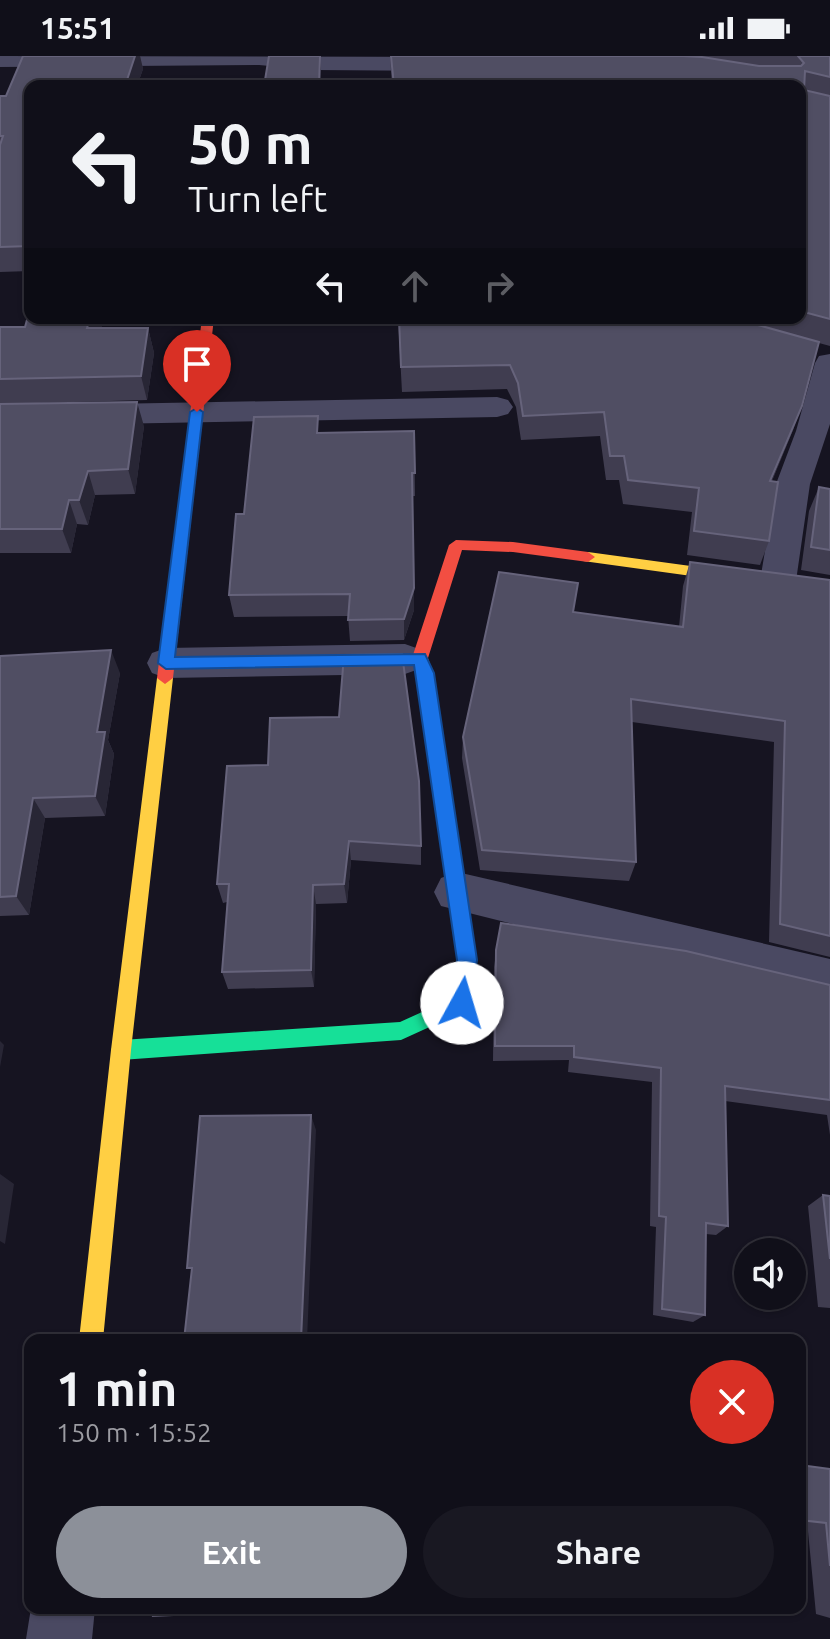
<!DOCTYPE html>
<meta charset="utf-8">
<style>
:root{--surface:#100f19;--page:#191822;--text:#f1f3f6;--muted:#9c9ca2;--line:#302f38;--accent:#8c9099}
body{margin:0;font-family:Ubuntu,sans-serif;background:var(--page);color:var(--text);height:100vh;display:flex;flex-direction:column;font-size:30px;white-space:nowrap}
*{box-sizing:border-box;margin:0}
p{font-size:26px;color:var(--muted)}
.icon{flex:none;width:44px;height:44px;fill:none;stroke:currentColor;stroke-width:2;stroke-linecap:round;stroke-linejoin:round}
.map{position:relative;flex:1;overflow:hidden}
.drawer{position:absolute;left:24px;top:1278px;width:782px;height:280px;display:flex;flex-direction:column;background:var(--surface);border-radius:16px;box-shadow:0 2px 6px #0004,0 0 0 2px var(--line)}
.drawer>*{flex:none}
.banner{position:absolute;left:24px;top:24px;width:782px;height:244px;border-radius:16px;box-shadow:0 2px 6px #0004,0 0 0 2px var(--line);background:#100f19;color:var(--text);overflow:hidden}
.tools{position:absolute;left:734px;top:1182px;display:grid;gap:16px}
.tools a{display:grid;place-items:center;width:72px;height:72px;border-radius:50%;background:var(--surface);box-shadow:0 2px 6px #0004,0 0 0 2px var(--line);font-size:40px}
.pin{position:absolute;display:grid;place-items:center;width:68px;height:68px;color:#fff;margin:-82px -34px;border-radius:50% 50% 50% 0;rotate:-45deg;box-shadow:0 0 8px #0007}
.pin .icon{rotate:45deg}
.me{position:absolute;width:88px;margin:-44px;rotate:6deg;stroke-linejoin:round;filter:drop-shadow(0 0 6px #0008)}
.turn{display:flex;align-items:center;gap:28px;height:168px;padding:0 32px;font-size:36px}
.turn .icon{width:104px;height:104px;stroke-width:2.5}
.turn b{display:block;font-size:56px;line-height:68px}
.lanes{display:flex;align-items:center;height:76px;padding:0 32px;background:#0003;justify-content:center;gap:40px;direction:ltr}
.lanes .off{opacity:.35}
.round{display:grid;place-items:center;flex:none;width:84px;height:84px;border-radius:42px;background:var(--page)}
.overview{display:flex;align-items:center;justify-content:space-between;height:136px;padding:0 32px}
h1{font-size:48px;font-weight:600;line-height:60px}
.primary-button{display:flex;gap:16px;margin-top:auto;padding:16px 32px}
.primary-button a{flex:1;height:92px;border-radius:48px;background:var(--accent);color:#fff;font-size:32px;font-weight:600;line-height:92px;text-align:center}
.primary-button a+a{background:var(--page);color:var(--text)}
.status{display:flex;justify-content:space-between;align-items:center;height:56px;padding:0 40px;background:var(--surface);direction:ltr}
.status svg{height:22px;fill:currentColor}
.map>svg:first-child{display:block}
.lines{fill:none;stroke-linecap:round;stroke-linejoin:round}
.street{fill:#4a4962;fill-rule:evenodd}
.fast{fill:#16e098;fill-rule:evenodd}
.slow{fill:#ffcf43;fill-rule:evenodd}
.jam{fill:#f24e42;fill-rule:evenodd}
.wall{fill:#403d50}
.shaded-wall{fill:#282635}
.building{fill:#504e63;stroke:#66637b;stroke-width:2}
.route{fill:#1a73e8;stroke:#114b97;stroke-width:2}
</style>
<div class="status"><b>15:51</b><svg viewBox="0 0 49 12"><path d="M0 12V9h3v3zM5 12V6h3v6zM10 12V3h3v9zM15 12V0h3v12zM26 1h20v11H26zM47 4h2v5h-2z"/></svg></div>
<div class="map">
<svg width="830" height="1583" viewBox="0 0 830 1583">
<rect width="100%" height="100%" fill="#161421"/>
<g class="lines">
<path class="street" d="M 0,0 L 449,1 L 457,3 L 460,8 L 457,13 L 449,15 L 314,14 L 259,9 L 0,11 Z
M 830,298 L 830,368 L 810,428 L 796,525 L 791,534 L 778,538 L 765,534 L 760,525 L 776,428 L 796,375 L 815,307 L 819,300 Z
M 497,341 L 508,344 L 513,351 L 508,358 L 497,361 L 0,370 L 0,350 Z
M 405,588 L 419,593 L 424,603 L 419,613 L 405,618 L 166,622 L 152,617 L 147,607 L 152,597 L 166,592 Z
M 457,816 L 830,903 L 830,947 L 441,850 L 434,836 L 441,822 Z
M 31,1552 L 95,1552 L 92,1583 L 26,1583 Z"/>
<path class="fast" d="M 445,744 L 451,746 L 454,751 L 477,904 L 469,953 L 401,984 L 121,1004 L 114,1001 L 111,994 L 114,987 L 121,984 L 400,966 L 453,942 L 457,904 L 436,751 L 439,746 Z"/>
<path class="slow" d="M 588,496 L 830,529 L 830,539 L 583,505 L 581,501 Z
M 165,616 L 173,622 L 131,994 L 103,1284 L 79,1284 L 111,994 L 157,622 Z"/>
<path class="jam" d="M 202,262 L 214,262 L 173,622 L 165,628 L 157,622 Z
M 456,484 L 513,486 L 588,496 L 595,501 L 588,506 L 513,496 L 462,494 L 428,602 L 433,617 L 454,751 L 451,756 L 439,756 L 436,751 L 417,617 L 412,602 L 449,489 Z"/>
</g>
<path class="wall" d="M 23,0 L 140,0 L 143,13 L 137,30 L 30,30 L 30,215 L 0,216 L 0,40 L 6,40 Z
M 390,0 L 830,0 L 830,290 L 819,287 L 793,374 L 772,425 L 769,485 L 760,509 L 687,499 L 692,456 L 623,448 L 619,424 L 606,424 L 600,380 L 521,384 L 516,351 L 507,333 L 402,336 L 398,262 L 800,262 L 800,30 L 392,30 Z
M 30,262 L 104,262 L 101,272 L 148,272 L 154,297 L 147,344 L 0,348 L 0,271 L 25,271 Z
M 0,348 L 144,370 L 135,438 L 95,439 L 88,469 L 77,468 L 71,497 L 0,497 Z
M 414,375 L 415,440 L 412,440 L 414,554 L 404,584 L 350,585 L 348,560 L 234,561 L 229,539 L 319,377 Z
M 819,431 L 830,433 L 830,519 L 801,514 L 809,455 Z
M 690,506 L 830,524 L 830,901 L 769,886 L 774,686 L 632,666 L 636,806 L 629,825 L 480,814 L 462,702 L 463,681 L 573,556 L 679,571 L 683,530 Z
M 0,600 L 120,617 L 108,684 L 114,698 L 105,760 L 45,762 L 29,859 L 0,860 Z
M 268,709 L 421,790 L 421,809 L 351,804 L 347,847 L 316,848 L 314,931 L 228,933 L 222,916 L 227,846 L 223,847 L 217,828 Z
M 501,867 L 830,929 L 830,1079 L 827,1059 L 725,1045 L 728,1170 L 716,1179 L 706,1178 L 705,1259 L 693,1266 L 653,1259 L 656,1171 L 650,1170 L 652,1026 L 568,1016 L 569,1004 L 493,1005 L 494,911 Z
M 823,1139 L 830,1140 L 830,1252 L 818,1251 L 808,1150 Z
M 830,1413 L 830,1562 L 816,1558 L 807,1465 Z"/>
<path class="shaded-wall" d="M 135,0 L 140,0 L 143,13 L 137,30 L 125,30 Z
M 320,0 L 321,15 L 321,30 L 319,30 Z
M 90,262 L 104,262 L 94,297 L 87,272 Z
M 148,272 L 154,297 L 147,344 L 141,320 Z
M 137,346 L 144,370 L 135,438 L 128,413 Z
M 802,350 L 793,374 L 762,448 L 770,425 Z
M 88,415 L 95,439 L 88,469 L 79,444 Z
M 69,444 L 77,468 L 71,497 L 62,473 Z
M 414,532 L 414,554 L 404,584 L 404,563 Z
M 111,594 L 120,617 L 108,684 L 114,698 L 105,760 L 95,740 L 97,676 Z
M 33,742 L 45,762 L 29,859 L 16,840 Z
M 349,785 L 351,804 L 347,847 L 344,828 Z
M 313,829 L 316,848 L 314,931 L 311,914 Z
M 0,985 L 4,989 L 0,1011 Z
M 311,1059 L 316,1074 L 307,1284 L 301,1284 Z
M 0,1118 L 14,1128 L 5,1188 L 0,1185 Z"/>
<path class="building" d="M 23,0 L 135,0 L 125,30 L 30,30 L 30,190 L 0,191 L 0,89 L 3,80 L 0,80 L 0,40 L 6,40 Z
M 269,0 L 320,0 L 319,30 L 264,30 Z
M 391,0 L 683,0 L 702,1 L 759,10 L 801,10 L 804,7 L 798,0 L 830,0 L 830,21 L 805,15 L 804,34 L 830,40 L 830,263 L 800,255 L 800,30 L 394,30 Z
M 30,253 L 30,262 L 90,262 L 87,272 L 148,272 L 141,320 L 0,323 L 0,271 L 25,271 Z
M 399,262 L 733,262 L 819,286 L 802,350 L 770,425 L 778,426 L 769,485 L 694,475 L 699,432 L 628,424 L 624,400 L 610,400 L 604,356 L 523,360 L 518,327 L 510,309 L 401,311 Z
M 137,346 L 128,413 L 88,415 L 79,444 L 69,444 L 62,473 L 0,473 L 0,348 Z
M 318,360 L 317,377 L 414,375 L 415,417 L 412,417 L 414,532 L 404,563 L 348,564 L 350,538 L 229,539 L 236,458 L 244,458 L 254,361 Z
M 819,431 L 830,433 L 830,494 L 811,491 Z
M 690,506 L 830,524 L 830,880 L 780,868 L 785,665 L 631,643 L 636,806 L 482,794 L 463,681 L 499,516 L 578,527 L 573,556 L 683,571 Z
M 111,594 L 97,676 L 105,676 L 95,740 L 33,742 L 16,840 L 0,841 L 0,600 Z
M 402,598 L 419,725 L 421,790 L 349,785 L 344,828 L 313,829 L 311,914 L 222,916 L 229,828 L 217,828 L 227,710 L 268,709 L 270,662 L 339,661 L 344,599 Z
M 501,867 L 686,895 L 830,929 L 830,1044 L 725,1030 L 728,1170 L 706,1167 L 705,1259 L 662,1253 L 666,1161 L 659,1160 L 661,1012 L 574,1001 L 574,990 L 495,990 L 496,894 Z
M 311,1059 L 301,1284 L 184,1284 L 192,1212 L 187,1212 L 200,1060 Z
M 823,1139 L 830,1140 L 830,1203 Z
M 800,1409 L 830,1413 L 830,1510 L 826,1467 L 800,1464 Z
M 154,1552 L 302,1552 L 302,1553 L 153,1560 Z"/>
<path class="route" d="M 197,352 L 203,356 L 175,601 L 425,598 L 434,617 L 477,904 L 469,954 L 462,957 L 455,954 L 452,947 L 457,904 L 414,609 L 166,613 L 158,607 L 190,356 Z"/>
</svg>
<div class="tools">
<a><svg class="icon" aria-label="sound" viewBox="0 0 24 24"><path d="M4 9h4l5-4v14l-5-4H4zM17 9q2 3 0 6"/></svg></a>
</div>
<div class="pin" style="left:197px;top:356px;background:#d93025"><svg class="icon" aria-label="arrive" viewBox="0 0 24 24"><path d="M6 21V4h12l-3 4 3 4H6"/></svg></div>
<svg class="me" style="left:462px;top:947px" viewBox="-20 -20 40 40"><circle r="19" fill="#fff"/><path d="M0-13L10 11 0 6-10 11z" fill="#1a73e8"/></svg>
<div class="banner">
<div class="turn"><svg class="icon" aria-label="left" viewBox="0 0 24 24"><path d="M17 20v-9H6M10 6l-5 5 5 5"/></svg><div><b>50 m</b>Turn left</div></div>
<div class="lanes"><svg class="icon" aria-label="left" viewBox="0 0 24 24"><path d="M17 20v-9H6M10 6l-5 5 5 5"/></svg><svg class="icon off" aria-label="ahead" viewBox="0 0 24 24"><path d="M12 20V5M6 11l6-6 6 6"/></svg><svg class="icon off" aria-label="right" viewBox="0 0 24 24"><path d="M7 20v-9h11M14 6l5 5-5 5"/></svg></div>
</div>
<section class="drawer">
<div class="overview"><div><h1>1 min</h1><p>150 m · 15:52</p></div><a class="round" style="background:#d93025;color:#fff"><svg class="icon" aria-label="close" viewBox="0 0 24 24"><path d="M6 6l12 12M18 6L6 18"/></svg></a></div>
<div class="primary-button"><a>Exit</a><a>Share</a></div>
</section>
</div>
